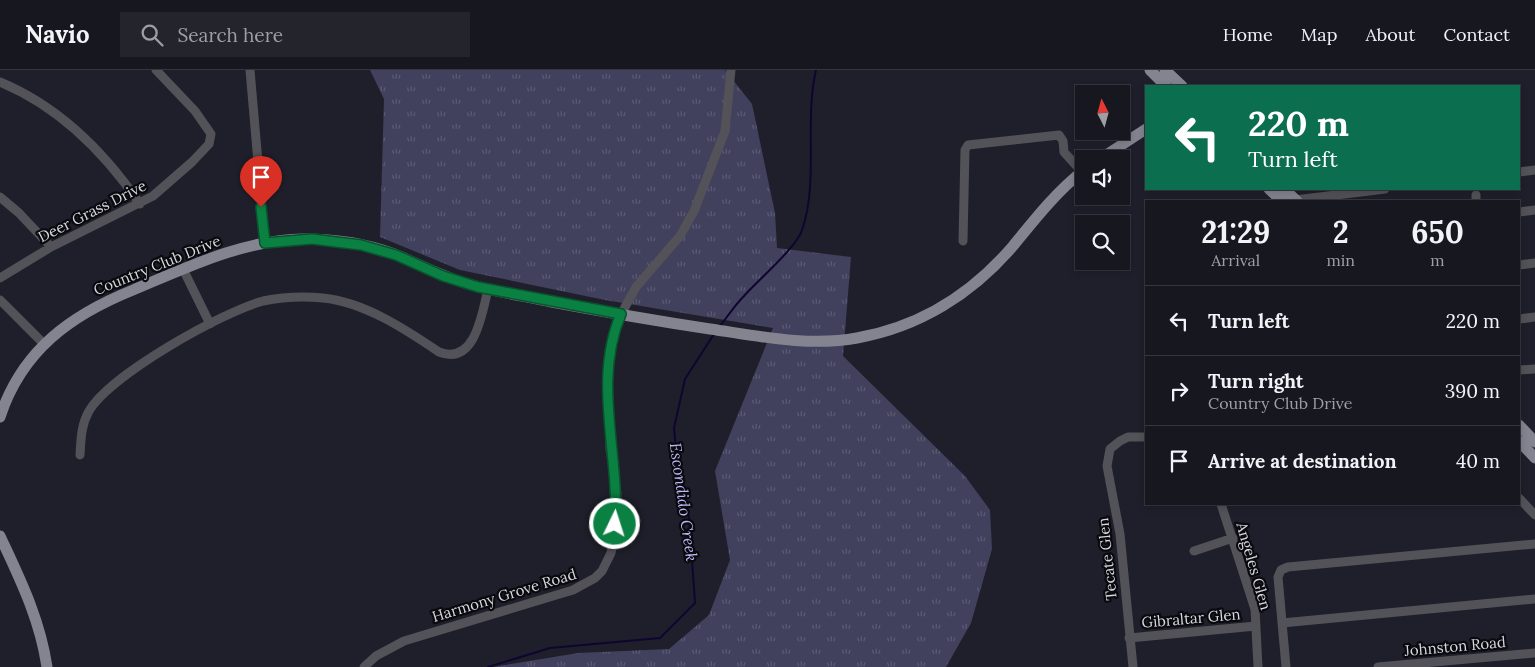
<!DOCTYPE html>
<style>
:root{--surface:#171720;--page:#24242d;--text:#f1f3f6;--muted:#9e9fa5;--line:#36363e}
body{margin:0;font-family:Lora,serif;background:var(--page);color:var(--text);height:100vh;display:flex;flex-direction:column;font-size:19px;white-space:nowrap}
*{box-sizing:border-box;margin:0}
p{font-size:16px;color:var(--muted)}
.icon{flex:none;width:28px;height:28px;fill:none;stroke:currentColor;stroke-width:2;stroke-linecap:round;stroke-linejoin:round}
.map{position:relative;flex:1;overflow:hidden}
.details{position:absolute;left:1145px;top:130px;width:375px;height:305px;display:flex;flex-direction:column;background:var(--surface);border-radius:0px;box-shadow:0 2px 8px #0003,0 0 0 1px var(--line)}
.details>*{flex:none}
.top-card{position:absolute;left:1145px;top:15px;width:375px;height:105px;border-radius:0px;box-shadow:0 2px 8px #0003,0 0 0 1px var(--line);background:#0b6e4f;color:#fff;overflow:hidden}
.needle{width:32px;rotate:354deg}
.tools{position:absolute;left:1075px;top:15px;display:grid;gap:10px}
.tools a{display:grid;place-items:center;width:55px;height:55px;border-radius:0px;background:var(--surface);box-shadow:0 2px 8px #0003,0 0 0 1px var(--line);font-size:25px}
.pin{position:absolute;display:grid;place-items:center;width:42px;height:42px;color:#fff;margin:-51px -21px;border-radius:50% 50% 50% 0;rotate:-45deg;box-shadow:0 0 5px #0007}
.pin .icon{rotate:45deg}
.me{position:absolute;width:55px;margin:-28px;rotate:4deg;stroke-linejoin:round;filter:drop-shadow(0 0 4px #0008)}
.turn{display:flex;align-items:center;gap:18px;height:105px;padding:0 20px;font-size:22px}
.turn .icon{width:65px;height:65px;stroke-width:2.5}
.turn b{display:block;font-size:35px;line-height:42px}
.eta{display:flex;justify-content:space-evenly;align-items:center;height:85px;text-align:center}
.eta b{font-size:30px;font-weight:700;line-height:35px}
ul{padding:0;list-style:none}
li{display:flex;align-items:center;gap:15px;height:70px;padding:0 20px;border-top:1px solid var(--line)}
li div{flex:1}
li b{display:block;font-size:19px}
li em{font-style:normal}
header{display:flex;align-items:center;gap:30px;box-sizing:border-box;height:70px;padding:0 25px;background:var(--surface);border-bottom:1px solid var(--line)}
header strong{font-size:24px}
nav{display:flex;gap:28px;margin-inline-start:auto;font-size:18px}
.search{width:350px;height:45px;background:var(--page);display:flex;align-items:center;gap:12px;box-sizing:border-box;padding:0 18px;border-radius:0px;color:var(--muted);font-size:19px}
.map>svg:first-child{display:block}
.grass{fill:url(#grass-tufts)}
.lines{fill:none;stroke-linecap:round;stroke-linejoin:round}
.stream{stroke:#0f0530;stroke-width:2}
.minor{stroke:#525258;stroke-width:9}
.major{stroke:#848491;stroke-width:11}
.route-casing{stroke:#07532c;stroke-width:12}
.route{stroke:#0b8043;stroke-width:9}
.labels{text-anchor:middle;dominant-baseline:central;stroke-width:4.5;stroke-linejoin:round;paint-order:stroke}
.street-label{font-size:15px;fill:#d7d7df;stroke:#09090e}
.water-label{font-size:16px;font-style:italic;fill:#b9b7f5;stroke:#09090e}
</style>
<header>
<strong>Navio</strong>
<div class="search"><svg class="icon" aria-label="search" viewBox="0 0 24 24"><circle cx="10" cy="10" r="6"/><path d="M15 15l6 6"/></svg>Search here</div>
<nav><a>Home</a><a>Map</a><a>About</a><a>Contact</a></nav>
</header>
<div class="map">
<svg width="1535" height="597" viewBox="0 0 1535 597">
<defs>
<pattern id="grass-tufts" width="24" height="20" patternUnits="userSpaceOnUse" patternTransform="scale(1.25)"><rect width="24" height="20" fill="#41405d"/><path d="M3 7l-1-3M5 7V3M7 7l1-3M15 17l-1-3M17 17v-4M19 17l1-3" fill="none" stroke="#5c5b74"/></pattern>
</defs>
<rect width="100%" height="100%" fill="#1f1f2b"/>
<path class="grass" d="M 370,0 L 725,0 L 752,34 L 775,143 L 777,178 L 851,187 L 843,286 L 965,406 L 990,440 L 992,479 L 971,553 L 946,597 L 493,597 L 578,583 L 669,579 L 709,545 L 730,490 L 715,401 L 773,258 L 605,230 L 460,200 L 380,167 L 384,29 Z"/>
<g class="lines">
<path class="stream" d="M 720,256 C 728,246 735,235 744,226 C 757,211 797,177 802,160 C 819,112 804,50 816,0
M 488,597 L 550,578 L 660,568 L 695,533 L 689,447 L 678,403 L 674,358 L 685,309 L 714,264"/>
<path class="minor" d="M 250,0 L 265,173
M 0,12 C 58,36 105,83 140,134
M 1519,102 L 1535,100
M 1476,125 L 1476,131
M 0,127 L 19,143 L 51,177
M 1295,130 L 1385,119
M 1519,142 L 1535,140
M 963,171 L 965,80 L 968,75 L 1059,65 L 1063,71 L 1064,82 L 1081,101
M 1519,195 L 1535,193
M 183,199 L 210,254
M 0,208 L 51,177 L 153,126 L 192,92 L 209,74 L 211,64 L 195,41 L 156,0
M 0,230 L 44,274
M 1519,249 L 1535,247
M 1519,300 L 1535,299
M 80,385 C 81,369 81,355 89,341 C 110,305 222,242 263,231 C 282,227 304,226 323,228 C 364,232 405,259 439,282 C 475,296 482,244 488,219
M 1519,428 L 1535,445
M 1221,434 L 1255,539 L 1258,597
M 1194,481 L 1233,468
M 1282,553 L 1535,529
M 1129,568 L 1256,556
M 364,597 L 376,586 L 404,571 L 573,520 L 595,508 L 602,501 L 611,483 L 614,468 L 617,424 L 610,379 L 608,290 L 619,248 L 636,217 L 680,166 L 694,141 L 725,61 L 731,0
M 1133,597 L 1120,464 L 1107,396 L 1110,379 L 1120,371 L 1128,367 L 1146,367
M 1286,597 L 1278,507 L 1281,500 L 1288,497 L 1535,474
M 1378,597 L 1535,583"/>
<path class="major" d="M 1150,0 L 1166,16
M 1165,0 L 1182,16
M 1100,89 L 1146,59
M 1269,119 L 1282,131
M 1284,119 L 1297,131
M 0,347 C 22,280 71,245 133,220 C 188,197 243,170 303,169 C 334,169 365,173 394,184 C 419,194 442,207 468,214 C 496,222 524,226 552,232 C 605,242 657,251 710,259 C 758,266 809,277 857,268 C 919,257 972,224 1013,176 C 1035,149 1056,122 1084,100
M 1519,355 L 1535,372
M 1519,371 L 1535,388
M 0,466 C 20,509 40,549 47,597"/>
</g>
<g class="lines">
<g class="route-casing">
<path id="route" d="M 261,137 L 265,173 L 312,169 L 361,175 L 396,185 L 443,206 L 478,217 L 621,244 C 592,311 620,385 615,454"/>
</g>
<use href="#route" class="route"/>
</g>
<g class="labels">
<g class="street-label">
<text transform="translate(92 141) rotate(-27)">Deer Grass Drive</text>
<text transform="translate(157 195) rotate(-22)">Country Club Drive</text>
<text transform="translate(1107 489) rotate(-96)">Tecate Glen</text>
<text transform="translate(1254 496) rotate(74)">Angeles Glen</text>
<text transform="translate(504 525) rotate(-17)">Harmony Grove Road</text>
<text transform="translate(1191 548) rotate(-5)">Gibraltar Glen</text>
<text transform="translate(1455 576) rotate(-5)">Johnston Road</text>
</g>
<g class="water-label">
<text transform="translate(684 432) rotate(82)">Escondido Creek</text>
</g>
</g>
</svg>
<div class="tools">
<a><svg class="needle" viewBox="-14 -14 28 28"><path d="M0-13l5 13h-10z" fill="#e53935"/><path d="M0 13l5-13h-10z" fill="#9e9fa5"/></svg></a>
<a><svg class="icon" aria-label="sound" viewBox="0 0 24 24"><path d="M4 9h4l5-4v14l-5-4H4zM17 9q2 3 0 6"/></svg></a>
<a><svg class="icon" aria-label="search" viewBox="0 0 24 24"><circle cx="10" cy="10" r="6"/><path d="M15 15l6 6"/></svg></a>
</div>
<div class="pin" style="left:261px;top:137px;background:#d93025"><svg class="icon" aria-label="arrive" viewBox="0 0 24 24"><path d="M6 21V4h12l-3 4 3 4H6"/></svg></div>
<svg class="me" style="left:615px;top:454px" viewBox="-20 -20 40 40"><circle r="17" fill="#0b8043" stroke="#fff" stroke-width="3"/><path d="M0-11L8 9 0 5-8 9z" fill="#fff"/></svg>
<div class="top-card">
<div class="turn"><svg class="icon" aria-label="left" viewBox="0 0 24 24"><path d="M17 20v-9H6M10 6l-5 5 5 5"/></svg><div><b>220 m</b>Turn left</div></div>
</div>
<section class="details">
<div class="eta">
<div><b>21:29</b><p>Arrival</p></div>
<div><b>2</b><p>min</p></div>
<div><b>650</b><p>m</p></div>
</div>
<ul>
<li><svg class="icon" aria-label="left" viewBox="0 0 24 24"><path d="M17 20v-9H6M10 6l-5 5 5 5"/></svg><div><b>Turn left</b></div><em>220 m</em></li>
<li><svg class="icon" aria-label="right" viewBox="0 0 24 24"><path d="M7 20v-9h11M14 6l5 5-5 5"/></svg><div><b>Turn right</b><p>Country Club Drive</p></div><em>390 m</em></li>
<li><svg class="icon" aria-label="arrive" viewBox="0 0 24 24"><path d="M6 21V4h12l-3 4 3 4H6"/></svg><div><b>Arrive at destination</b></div><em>40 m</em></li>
</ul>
</section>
</div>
